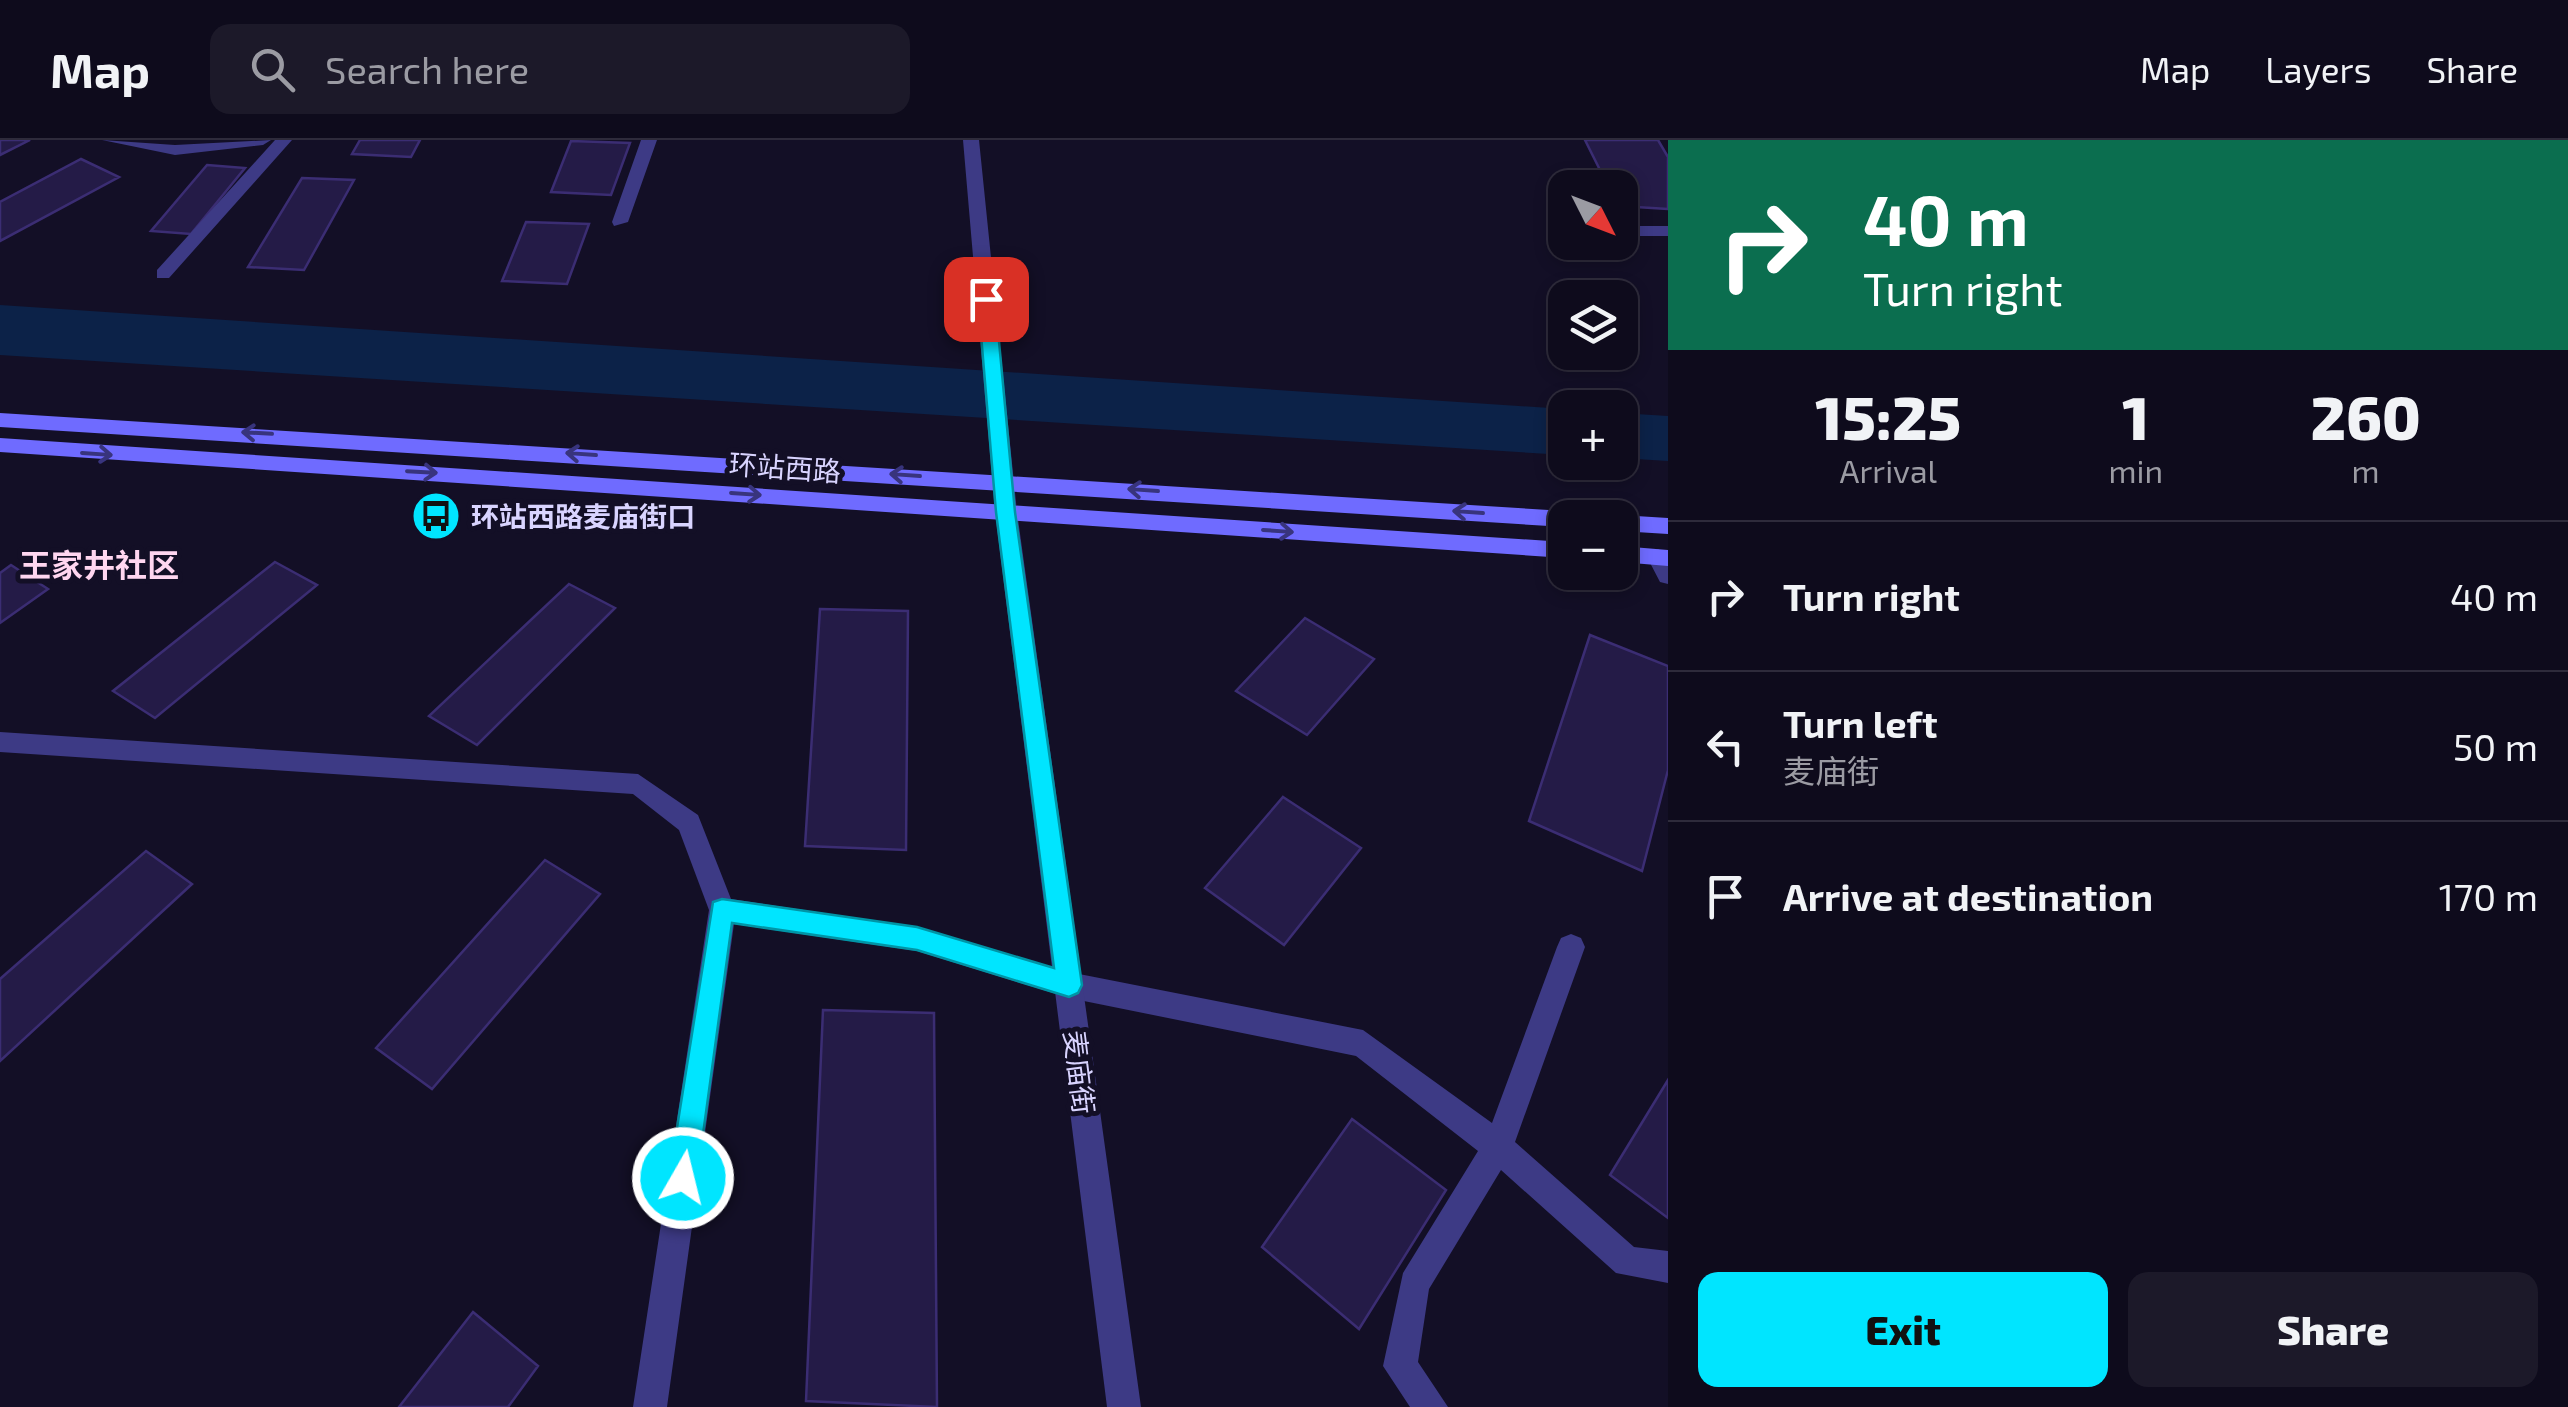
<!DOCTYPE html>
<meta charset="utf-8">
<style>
:root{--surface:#0e0b1c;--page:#1c1929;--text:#f1f3f6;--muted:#9b9ba3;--line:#2e2b3b;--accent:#00e5ff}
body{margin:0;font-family:"Exo 2","Noto Sans SC",sans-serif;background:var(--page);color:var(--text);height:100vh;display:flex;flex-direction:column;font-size:38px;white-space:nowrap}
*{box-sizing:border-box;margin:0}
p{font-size:32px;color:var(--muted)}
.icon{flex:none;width:55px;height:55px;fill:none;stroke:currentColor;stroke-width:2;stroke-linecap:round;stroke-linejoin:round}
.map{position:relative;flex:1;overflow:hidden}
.panel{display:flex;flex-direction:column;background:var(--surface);width:900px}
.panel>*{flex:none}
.hud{background:#0b6e4f;color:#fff;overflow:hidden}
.needle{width:65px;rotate:132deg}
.tools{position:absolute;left:1548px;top:30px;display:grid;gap:20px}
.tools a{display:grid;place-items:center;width:90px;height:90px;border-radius:20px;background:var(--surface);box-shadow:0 5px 15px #0003,0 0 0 2px var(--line);font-size:50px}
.pin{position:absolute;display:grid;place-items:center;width:85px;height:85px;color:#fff;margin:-42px;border-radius:20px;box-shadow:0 5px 15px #0006}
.me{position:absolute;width:110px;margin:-55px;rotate:8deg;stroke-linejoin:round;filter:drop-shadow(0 0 8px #0008)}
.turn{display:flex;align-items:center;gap:35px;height:210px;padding:0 30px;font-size:45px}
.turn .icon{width:130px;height:130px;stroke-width:2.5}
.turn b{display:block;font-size:70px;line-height:85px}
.eta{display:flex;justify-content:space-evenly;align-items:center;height:170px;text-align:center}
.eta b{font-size:60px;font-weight:800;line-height:70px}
.button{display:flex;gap:20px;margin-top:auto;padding:20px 30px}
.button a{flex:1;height:115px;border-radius:20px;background:var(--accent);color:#111;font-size:40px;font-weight:800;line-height:115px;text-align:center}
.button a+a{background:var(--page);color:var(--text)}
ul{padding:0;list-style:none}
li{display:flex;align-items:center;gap:30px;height:150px;padding:0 30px;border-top:2px solid var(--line)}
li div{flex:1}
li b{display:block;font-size:38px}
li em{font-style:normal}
header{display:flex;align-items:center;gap:60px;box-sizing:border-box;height:140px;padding:0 50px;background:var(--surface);border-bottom:2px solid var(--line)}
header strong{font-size:48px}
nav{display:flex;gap:55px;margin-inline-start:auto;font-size:35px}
.search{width:700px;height:90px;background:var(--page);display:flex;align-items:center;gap:25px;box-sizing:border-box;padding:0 35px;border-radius:20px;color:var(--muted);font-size:38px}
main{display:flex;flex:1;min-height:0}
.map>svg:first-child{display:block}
.water{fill:#0c2248}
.building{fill:#241b47;stroke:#3b2d73;stroke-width:2.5}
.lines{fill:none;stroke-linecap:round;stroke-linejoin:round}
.minor{fill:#3d3a85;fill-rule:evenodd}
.tertiary{fill:#3d3a85;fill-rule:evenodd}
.secondary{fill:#6f6bff;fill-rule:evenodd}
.oneway{stroke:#38347d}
.route{fill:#00e5ff;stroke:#0095a6;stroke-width:2.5}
.labels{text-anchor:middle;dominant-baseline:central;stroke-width:10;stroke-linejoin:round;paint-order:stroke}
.street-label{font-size:28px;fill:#d9d4ff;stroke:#130f26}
.poi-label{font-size:28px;font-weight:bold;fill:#d9d4ff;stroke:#130f26;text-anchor:start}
.quarter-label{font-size:32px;font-weight:bold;fill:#ffd6f0;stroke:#130f26}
</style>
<header>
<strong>Map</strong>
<div class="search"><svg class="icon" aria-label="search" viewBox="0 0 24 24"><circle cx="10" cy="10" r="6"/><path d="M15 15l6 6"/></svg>Search here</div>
<nav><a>Map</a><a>Layers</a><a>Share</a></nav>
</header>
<main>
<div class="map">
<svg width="1668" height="1267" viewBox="0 0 1668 1267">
<rect width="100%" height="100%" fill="#130f26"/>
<path class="water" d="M 0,165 L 1565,269 L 1565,315 L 0,215 Z
M 1620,273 L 1668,276 L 1668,321 L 1620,318 Z"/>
<path class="building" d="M 0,0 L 30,0 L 0,15 Z
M 360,0 L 420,0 L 411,17 L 352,14 Z
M 1585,0 L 1658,0 L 1668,17 L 1668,69 L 1620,66 L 1620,48 L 1609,48 Z
M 571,1 L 630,3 L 611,55 L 551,52 Z
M 81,19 L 119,37 L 0,101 L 0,62 Z
M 207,25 L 245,28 L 191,94 L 151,91 Z
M 302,38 L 354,40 L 304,130 L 248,127 Z
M 526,82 L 589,84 L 567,144 L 502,141 Z
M 275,422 L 317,445 L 155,578 L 113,551 Z
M 11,425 L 48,449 L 0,483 L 0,433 Z
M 569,444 L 615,468 L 477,605 L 429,576 Z
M 820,469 L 908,471 L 906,710 L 805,706 Z
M 1305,478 L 1374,519 L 1307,595 L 1236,551 Z
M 1590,495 L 1668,526 L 1668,630 L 1642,731 L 1529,681 Z
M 1283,657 L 1361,708 L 1284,805 L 1205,748 Z
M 146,711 L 192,744 L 0,921 L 0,839 Z
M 545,720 L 600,754 L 432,949 L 376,908 Z
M 823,870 L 934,873 L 937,1267 L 806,1261 Z
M 1668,940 L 1668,1078 L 1610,1035 Z
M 1352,979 L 1446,1050 L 1359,1189 L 1262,1107 Z
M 473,1172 L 538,1226 L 508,1267 L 399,1267 Z"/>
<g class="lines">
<path class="minor" d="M 102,0 L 175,5 L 271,0 L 263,5 L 175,15 Z
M 275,0 L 292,0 L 169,138 L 157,138 L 157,130 Z
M 641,0 L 657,0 L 628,82 L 614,86 L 612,82 Z
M 1565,86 L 1565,96 L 1551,91 L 1554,87 Z
M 1620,86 L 1668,86 L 1668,96 L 1620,96 Z
M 1658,409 L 1668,415 L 1668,444 L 1660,442 L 1647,417 Z
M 0,592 L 638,634 L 698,675 L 731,759 L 917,787 L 1069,832 L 1363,890 L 1492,983 L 1557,807 L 1561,798 L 1571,794 L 1581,798 L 1585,807 L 1515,1002 L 1634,1107 L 1668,1111 L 1668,1143 L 1616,1133 L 1501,1030 L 1429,1149 L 1418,1222 L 1448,1267 L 1410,1267 L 1383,1226 L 1403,1133 L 1478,1011 L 1356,916 L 1069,858 L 917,811 L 734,784 L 667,1267 L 633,1267 L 709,770 L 679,690 L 633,654 L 0,612 Z"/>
<path class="tertiary" d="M 963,0 L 979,0 L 1017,372 L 1141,1267 L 1107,1267 L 995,372 Z"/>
<path class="secondary" d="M 0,273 L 1565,371 L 1575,378 L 1565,378 L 1565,387 L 0,287 Z
M 0,298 L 1565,402 L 1565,418 L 0,312 Z
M 1620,375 L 1668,378 L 1668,394 L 1620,391 L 1620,378 L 1613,378 Z
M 1620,406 L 1668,410 L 1668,426 L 1620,422 Z"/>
</g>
<defs><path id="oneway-shaft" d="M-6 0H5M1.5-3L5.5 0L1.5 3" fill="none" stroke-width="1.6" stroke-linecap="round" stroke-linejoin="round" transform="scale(2.5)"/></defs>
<g class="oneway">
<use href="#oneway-shaft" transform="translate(257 293) rotate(-177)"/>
<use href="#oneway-shaft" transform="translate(97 314) rotate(4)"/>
<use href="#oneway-shaft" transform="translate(581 314) rotate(-176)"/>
<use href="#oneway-shaft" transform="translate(422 332) rotate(3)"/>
<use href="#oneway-shaft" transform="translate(905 335) rotate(-176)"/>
<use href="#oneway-shaft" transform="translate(1143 350) rotate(-176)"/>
<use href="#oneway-shaft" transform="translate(746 354) rotate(4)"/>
<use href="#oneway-shaft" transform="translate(1468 372) rotate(-176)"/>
<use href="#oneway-shaft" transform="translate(1278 391) rotate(4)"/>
</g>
<path class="route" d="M 986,154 L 995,159 L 1015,372 L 1082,845 L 1078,853 L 1069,857 L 917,810 L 732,783 L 697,1038 L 693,1047 L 683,1052 L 673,1047 L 669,1038 L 713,762 L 722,759 L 917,787 L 1054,828 L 996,372 L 978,159 Z"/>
<defs>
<g id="bus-disc" transform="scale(2.5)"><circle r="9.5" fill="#00e5ff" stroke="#130f26"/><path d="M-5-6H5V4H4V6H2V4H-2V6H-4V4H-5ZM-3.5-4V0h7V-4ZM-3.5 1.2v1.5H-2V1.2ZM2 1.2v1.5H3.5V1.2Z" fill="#111"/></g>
</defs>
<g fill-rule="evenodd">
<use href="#bus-disc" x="436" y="376"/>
</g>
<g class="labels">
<g class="street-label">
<text transform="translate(785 327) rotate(4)">环站西路</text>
<text transform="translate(1080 932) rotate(83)">麦庙街</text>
</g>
<g class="poi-label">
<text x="471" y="376">环站西路麦庙街口</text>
</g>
<g class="quarter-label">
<text x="99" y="424">王家井社区</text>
</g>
</g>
</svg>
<div class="tools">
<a><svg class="needle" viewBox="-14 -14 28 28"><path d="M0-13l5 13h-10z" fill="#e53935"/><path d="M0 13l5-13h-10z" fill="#9b9ba3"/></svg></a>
<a><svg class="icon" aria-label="layers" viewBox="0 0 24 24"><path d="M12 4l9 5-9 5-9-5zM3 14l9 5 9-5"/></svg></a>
<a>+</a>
<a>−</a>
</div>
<div class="pin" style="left:986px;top:159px;background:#d93025"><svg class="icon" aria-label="arrive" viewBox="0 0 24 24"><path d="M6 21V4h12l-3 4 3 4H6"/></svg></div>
<svg class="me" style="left:683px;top:1038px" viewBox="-20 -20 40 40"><circle r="17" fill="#00e5ff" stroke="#fff" stroke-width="3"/><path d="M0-11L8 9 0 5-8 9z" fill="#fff"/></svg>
</div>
<section class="panel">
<div class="hud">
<div class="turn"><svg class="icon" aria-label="right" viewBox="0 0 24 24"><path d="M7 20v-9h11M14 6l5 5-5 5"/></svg><div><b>40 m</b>Turn right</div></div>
</div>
<div class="eta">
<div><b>15:25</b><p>Arrival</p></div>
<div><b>1</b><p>min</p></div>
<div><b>260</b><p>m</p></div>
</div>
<ul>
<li><svg class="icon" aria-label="right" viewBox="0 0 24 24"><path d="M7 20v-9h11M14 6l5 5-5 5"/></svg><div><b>Turn right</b></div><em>40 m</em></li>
<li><svg class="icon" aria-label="left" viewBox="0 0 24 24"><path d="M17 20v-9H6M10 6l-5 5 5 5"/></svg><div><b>Turn left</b><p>麦庙街</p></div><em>50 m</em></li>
<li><svg class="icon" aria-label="arrive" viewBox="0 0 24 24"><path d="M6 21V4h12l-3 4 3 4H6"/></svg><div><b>Arrive at destination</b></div><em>170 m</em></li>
</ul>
<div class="button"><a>Exit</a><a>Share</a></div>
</section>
</main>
